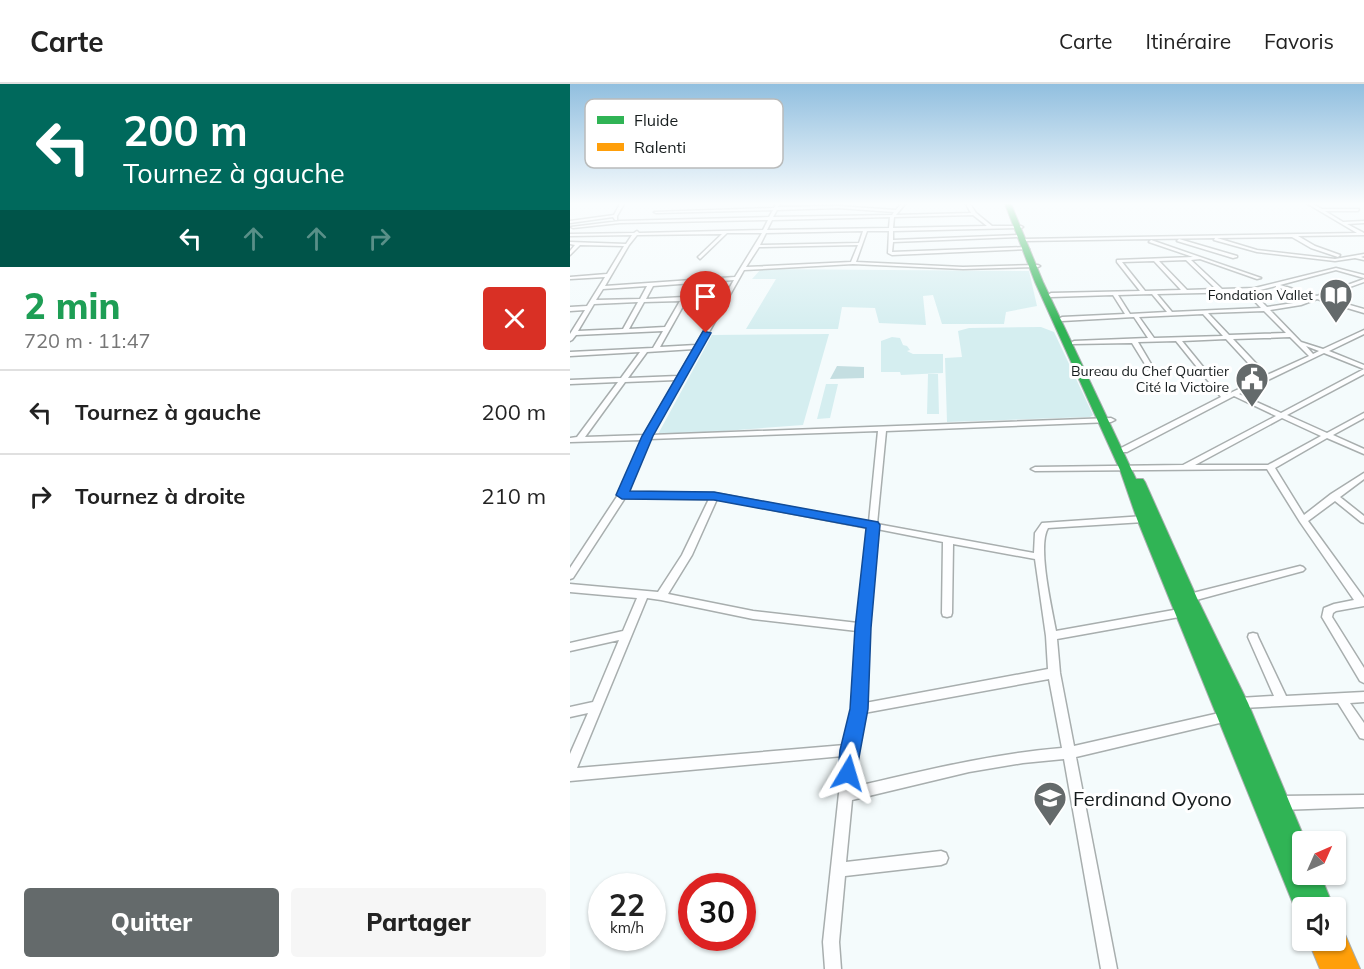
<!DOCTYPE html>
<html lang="fr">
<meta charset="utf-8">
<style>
:root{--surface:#fff;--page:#f6f6f6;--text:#222;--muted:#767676;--line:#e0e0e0;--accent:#646a6b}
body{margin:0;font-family:Mulish,sans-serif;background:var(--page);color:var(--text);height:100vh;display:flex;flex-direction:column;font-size:22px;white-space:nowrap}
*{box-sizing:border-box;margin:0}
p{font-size:20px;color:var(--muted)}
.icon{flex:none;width:33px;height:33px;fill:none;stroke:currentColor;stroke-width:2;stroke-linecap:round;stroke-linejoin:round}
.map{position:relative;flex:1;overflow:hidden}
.details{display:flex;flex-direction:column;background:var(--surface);width:570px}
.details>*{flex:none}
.guide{background:#00695c;color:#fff;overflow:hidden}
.needle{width:39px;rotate:45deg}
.tools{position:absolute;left:722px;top:747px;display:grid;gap:12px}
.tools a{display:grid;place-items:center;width:54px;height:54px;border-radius:6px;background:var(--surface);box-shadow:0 2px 4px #0004;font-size:30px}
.speed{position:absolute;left:18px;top:789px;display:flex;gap:12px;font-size:30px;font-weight:700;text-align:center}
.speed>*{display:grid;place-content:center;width:78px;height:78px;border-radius:50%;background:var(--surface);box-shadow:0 2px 4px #0004;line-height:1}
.speed small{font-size:15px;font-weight:400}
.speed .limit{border:9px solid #d22;background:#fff;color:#111}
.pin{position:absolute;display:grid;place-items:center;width:51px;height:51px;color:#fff;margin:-62px -26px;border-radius:50% 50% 50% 0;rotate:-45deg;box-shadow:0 0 6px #0007}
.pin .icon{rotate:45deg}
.me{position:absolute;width:66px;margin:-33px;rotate:7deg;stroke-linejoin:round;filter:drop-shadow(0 0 4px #0008)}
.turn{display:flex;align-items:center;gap:21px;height:126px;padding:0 24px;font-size:27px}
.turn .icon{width:78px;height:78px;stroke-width:2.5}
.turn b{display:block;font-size:42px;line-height:51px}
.lanes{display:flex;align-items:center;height:57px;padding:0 24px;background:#0003;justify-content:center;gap:30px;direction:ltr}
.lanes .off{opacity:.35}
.round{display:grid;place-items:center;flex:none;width:63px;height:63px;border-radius:6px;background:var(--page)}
.head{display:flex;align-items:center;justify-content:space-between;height:102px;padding:0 24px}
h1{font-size:36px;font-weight:800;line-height:45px;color:#1e9e55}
.cta{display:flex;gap:12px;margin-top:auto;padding:12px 24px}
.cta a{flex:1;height:69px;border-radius:6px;background:var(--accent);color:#fff;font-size:24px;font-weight:800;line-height:69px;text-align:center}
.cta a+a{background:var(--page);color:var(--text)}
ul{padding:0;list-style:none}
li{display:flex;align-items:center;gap:18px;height:84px;padding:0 24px;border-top:2px solid var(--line)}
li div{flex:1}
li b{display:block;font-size:22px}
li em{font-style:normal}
header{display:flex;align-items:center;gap:36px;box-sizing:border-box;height:84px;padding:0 30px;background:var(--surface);border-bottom:2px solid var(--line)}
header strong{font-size:28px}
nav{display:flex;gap:33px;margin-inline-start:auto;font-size:21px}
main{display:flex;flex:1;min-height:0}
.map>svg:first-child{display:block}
.green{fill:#d5eef0}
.forest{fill:#c4dee1}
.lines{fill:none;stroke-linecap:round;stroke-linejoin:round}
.street-casing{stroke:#a8aeae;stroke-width:3}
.fast-casing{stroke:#a8aeae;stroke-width:2}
.slow-casing{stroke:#a8aeae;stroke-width:2}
.street{fill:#fdfeff;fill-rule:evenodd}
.fast{fill:#30b455;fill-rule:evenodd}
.slow{fill:#ff9f0a;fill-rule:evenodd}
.route{fill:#1a73e8;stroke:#114b97;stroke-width:1.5}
.labels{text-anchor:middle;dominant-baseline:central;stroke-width:6;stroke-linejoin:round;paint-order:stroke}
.far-poi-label{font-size:14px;fill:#161c1d;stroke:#fff;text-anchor:end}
.near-poi-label{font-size:20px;fill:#161c1d;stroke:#fff;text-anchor:start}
.key{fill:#fff;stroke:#b9bbbb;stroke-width:1.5}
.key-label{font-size:16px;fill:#161c1d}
</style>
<header>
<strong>Carte</strong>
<nav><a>Carte</a><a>Itinéraire</a><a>Favoris</a></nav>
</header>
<main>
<section class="details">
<div class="guide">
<div class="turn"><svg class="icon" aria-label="left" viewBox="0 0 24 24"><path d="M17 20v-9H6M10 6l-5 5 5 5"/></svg><div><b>200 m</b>Tournez à gauche</div></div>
<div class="lanes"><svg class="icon" aria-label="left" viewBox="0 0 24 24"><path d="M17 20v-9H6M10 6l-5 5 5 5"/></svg><svg class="icon off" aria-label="ahead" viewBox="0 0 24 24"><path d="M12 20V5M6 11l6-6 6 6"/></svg><svg class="icon off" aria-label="ahead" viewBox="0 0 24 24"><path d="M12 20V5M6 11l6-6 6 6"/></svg><svg class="icon off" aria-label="right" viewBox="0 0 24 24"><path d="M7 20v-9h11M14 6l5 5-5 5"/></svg></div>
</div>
<div class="head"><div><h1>2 min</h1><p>720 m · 11:47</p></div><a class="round" style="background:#d93025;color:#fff"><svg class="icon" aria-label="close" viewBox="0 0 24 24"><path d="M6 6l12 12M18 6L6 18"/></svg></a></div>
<ul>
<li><svg class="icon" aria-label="left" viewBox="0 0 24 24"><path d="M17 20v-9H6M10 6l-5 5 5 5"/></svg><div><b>Tournez à gauche</b></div><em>200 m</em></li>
<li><svg class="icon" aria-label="right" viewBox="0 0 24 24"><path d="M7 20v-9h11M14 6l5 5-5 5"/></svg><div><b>Tournez à droite</b></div><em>210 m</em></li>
</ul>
<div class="cta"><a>Quitter</a><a>Partager</a></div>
</section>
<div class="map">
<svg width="794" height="885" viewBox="0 0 794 885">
<rect width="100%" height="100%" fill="#f4fbfc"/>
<path class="green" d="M 191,185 L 459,187 L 467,222 L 436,228 L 434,240 L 372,240 L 363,211 L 353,212 L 356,241 L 309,239 L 305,224 L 272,223 L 268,245 L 176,245 L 206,195 L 182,195 Z
M 471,243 L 484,248 L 523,331 L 520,333 L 377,338 L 375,274 L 392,273 L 388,247 L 399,244 Z
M 259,250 L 233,341 L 87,352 L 142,251 Z
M 322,253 L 330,254 L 333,261 L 337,262 L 340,266 L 337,267 L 343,270 L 373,270 L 373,289 L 331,291 L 330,288 L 311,288 L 311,257 Z
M 358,290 L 368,290 L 369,330 L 357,330 Z
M 256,300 L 268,300 L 260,334 L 247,335 Z"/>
<path class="forest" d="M 267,282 L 294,283 L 294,294 L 260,295 Z"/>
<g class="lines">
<g class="street-casing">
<path id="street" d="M 50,120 L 54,120 L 47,132 L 47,136 L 45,136 L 43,133 L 0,139 L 0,137 L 44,131 Z
M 206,120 L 210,120 L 208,123 L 268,122 L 326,126 L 331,120 L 335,120 L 326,131 L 401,129 L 396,120 L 400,120 L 406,129 L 422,142 L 451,142 L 453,143 L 451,144 L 323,147 L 323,156 L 451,151 L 453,152 L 451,153 L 323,158 L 322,168 L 457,163 L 459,165 L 322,171 L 318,169 L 319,147 L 297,147 L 286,178 L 393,183 L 468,181 L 470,182 L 468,183 L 393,185 L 283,180 L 174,186 L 81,351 L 541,334 L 545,336 L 541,338 L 316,347 L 307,440 L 464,469 L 465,449 L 472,439 L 574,432 L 578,435 L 574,438 L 478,444 C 467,462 482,525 486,547 L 615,524 L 619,525 L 620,528 L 619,531 L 615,532 L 487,555 L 490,589 L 504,662 L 658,627 L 662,628 L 664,632 L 662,636 L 658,637 L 506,673 L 547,885 L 531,885 L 494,675 L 453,679 L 399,688 L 282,716 L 276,778 L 371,767 L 376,769 L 378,774 L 376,779 L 371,781 L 275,792 L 269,858 L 271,885 L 255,885 L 253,858 L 273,672 L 0,697 L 0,670 L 18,629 L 0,633 L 0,623 L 23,618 L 49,556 L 0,567 L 0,559 L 53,547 L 67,514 L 0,508 L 0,500 L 88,508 L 112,471 L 139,415 L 55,414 L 3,494 L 0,495 L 0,484 L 48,411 L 72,356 L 0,358 L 0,354 L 7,353 L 48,298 L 0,300 L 0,296 L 51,294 L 70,268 L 0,272 L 0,268 L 83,264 L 93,247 L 6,251 L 2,256 L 0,257 L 0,250 L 15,226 L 0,227 L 0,223 L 17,222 L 35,193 L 0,195 L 0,193 L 37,190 L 54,162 L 10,161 L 0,171 L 0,167 L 5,161 L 0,160 L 0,158 L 56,160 L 62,151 L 0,152 L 0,150 L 64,149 L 67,147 L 69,149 L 193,146 L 198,136 L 50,139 L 3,144 L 1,143 L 50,137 L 199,133 L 203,126 L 86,129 L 84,128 L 204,124 ZM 268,124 L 324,128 L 322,131 L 203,133 L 207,126 ZM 403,131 L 417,142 L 323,144 L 324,133 ZM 320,133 L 319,144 L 197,146 L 202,136 ZM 293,147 L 289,159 L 190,161 L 196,149 ZM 157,149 L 192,149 L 165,193 L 35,202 L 59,161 L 67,151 L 152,150 L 128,173 L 130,175 ZM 288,161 L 281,178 L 176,183 L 189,163 ZM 164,196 L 126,261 L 90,263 L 117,215 L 114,213 L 76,215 L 83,202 ZM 77,202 L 70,215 L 26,216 L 33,205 ZM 110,217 L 95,243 L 59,245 L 74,218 ZM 68,218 L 53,245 L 8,247 L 24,220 ZM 124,265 L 108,292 L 58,294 L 77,268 ZM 106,296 L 74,351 L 15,353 L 55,298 ZM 308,347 L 299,438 L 144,409 L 57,408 L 79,355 ZM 147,415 L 298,444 L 288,539 L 183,527 L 98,510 L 122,471 ZM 307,445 L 373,458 L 372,529 L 373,532 L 377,533 L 381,532 L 382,529 L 383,460 L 465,475 L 476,552 L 478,585 L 295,619 L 298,544 ZM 77,514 L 91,516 L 183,535 L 287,547 L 283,625 L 275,661 L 7,684 ZM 479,595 L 492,664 C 420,670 353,687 283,703 L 286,666 L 294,629 Z
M 738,120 L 743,120 L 752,125 L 789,125 L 788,127 L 755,127 L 773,138 L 794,137 L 794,139 L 777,140 L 794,149 L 794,151 L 728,152 L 745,162 L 770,171 L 768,173 L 741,164 L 722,153 L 647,154 L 687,166 L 765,175 L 794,170 L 794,172 L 791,173 L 794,174 L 794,176 L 785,174 L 765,177 L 687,168 L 644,156 L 645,154 L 453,157 L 451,156 L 453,155 L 787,149 Z
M 609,155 L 667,172 L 667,173 L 663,174 L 607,157 Z
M 581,156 L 691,194 L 687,195 L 630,175 L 621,176 L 652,205 L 685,204 L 766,184 L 794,191 L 794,194 L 766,186 L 710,201 L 747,212 L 794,195 L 794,198 L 752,213 L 794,225 L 794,229 L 747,215 L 731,221 L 700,226 L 731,258 L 753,265 L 794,246 L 794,250 L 759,267 L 794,281 L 794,285 L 754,269 L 669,310 L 711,329 L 794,285 L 794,290 L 717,331 L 757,349 L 794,329 L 794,334 L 763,351 L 794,365 L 794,370 L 757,354 L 705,384 L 734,431 L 761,410 L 794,389 L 794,395 L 770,413 L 794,432 L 794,439 L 791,438 L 765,417 L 738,437 L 794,514 L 794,522 L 766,527 L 763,529 L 762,533 L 794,584 L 794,599 L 790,597 L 752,533 L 754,524 L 764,520 L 784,516 L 730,438 L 697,385 L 465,387 L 461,385 L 465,383 L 613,381 L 706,332 L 664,312 L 557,368 L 551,368 L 550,366 L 551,364 L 651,313 L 606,257 L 568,258 L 584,285 L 581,287 L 578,285 L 562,259 L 502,260 L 502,258 L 504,257 L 578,254 L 564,233 L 492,237 L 489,235 L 492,233 L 555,230 L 543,211 L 481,213 L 478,211 L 481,209 L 570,207 L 547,178 L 547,176 L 623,173 L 579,158 ZM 616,176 L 646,205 L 617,206 L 589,177 ZM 584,177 L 611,206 L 575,207 L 552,178 ZM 706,202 L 706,203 L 741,213 L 730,218 L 697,223 L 682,208 ZM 676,208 L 691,224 L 602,228 L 587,210 ZM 582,210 L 597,228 L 560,230 L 548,211 ZM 694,227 L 716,249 L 659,251 L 638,229 ZM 633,230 L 653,252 L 584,254 L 569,233 ZM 720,253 L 739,272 L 697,291 L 663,255 ZM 656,255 L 692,294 L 656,311 L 612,257 ZM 736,262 L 749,267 L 743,270 ZM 712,334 L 751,352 L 698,381 L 625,381 Z
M 730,482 L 733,483 L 735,485 L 733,487 L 619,518 L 615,517 L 614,514 L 615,511 L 619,510 Z
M 683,549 L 687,550 L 688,553 L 716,612 L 794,608 L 794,618 L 780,619 L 794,639 L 794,655 L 790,654 L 768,619 L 672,624 L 667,627 L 663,626 L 661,622 C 663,618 664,616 669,614 L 704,612 L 678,553 L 679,550 Z
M 794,711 L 794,723 L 710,726 L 705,724 L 703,719 L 705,714 L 710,712 Z"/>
</g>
<g class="fast-casing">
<path id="fast" d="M 435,120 L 441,120 L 473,198 L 566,395 L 573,395 L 575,398 L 627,514 L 678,619 L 736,758 L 732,758 L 732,790 L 750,790 L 764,824 L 732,824 L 732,834 L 728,832 L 567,435 L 550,386 L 465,198 Z"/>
</g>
<g class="slow-casing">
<path id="slow" d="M 765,842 L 773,846 L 790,885 L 750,885 L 738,856 L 765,856 Z"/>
</g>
<use href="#street" class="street"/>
<use href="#fast" class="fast"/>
<use href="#slow" class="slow"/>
</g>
<linearGradient id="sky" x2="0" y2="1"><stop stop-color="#91bfdf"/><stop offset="0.49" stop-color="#fafdfe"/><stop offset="1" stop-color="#fafdfe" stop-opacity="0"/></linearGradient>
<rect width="794" height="244" fill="url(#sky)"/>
<path class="route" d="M 133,247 L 141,249 L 83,352 L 60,407 L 144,408 L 308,438 L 310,441 L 301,544 L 298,625 L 285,695 L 278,698 L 271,695 L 268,689 L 270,666 L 280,625 L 285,544 L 296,444 L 144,416 L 52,415 L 46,411 L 72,352 Z"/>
<defs>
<g id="library-pin" transform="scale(1.725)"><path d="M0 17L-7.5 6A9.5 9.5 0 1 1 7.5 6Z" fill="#646a6b" stroke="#fff"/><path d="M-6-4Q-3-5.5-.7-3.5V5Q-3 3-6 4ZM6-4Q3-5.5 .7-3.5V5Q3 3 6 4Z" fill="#fff"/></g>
<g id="civic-pin" transform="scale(1.725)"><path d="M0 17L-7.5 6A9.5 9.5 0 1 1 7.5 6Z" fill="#646a6b" stroke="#fff"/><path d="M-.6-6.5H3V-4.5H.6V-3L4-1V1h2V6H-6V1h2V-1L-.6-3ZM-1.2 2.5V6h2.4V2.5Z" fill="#fff"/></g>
<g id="school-pin" transform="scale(1.725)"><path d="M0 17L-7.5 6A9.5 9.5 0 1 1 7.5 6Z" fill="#646a6b" stroke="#fff"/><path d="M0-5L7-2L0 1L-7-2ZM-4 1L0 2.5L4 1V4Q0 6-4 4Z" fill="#fff"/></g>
</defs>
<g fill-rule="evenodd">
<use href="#library-pin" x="766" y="211"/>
<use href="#civic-pin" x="682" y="295"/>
<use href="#school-pin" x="480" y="714"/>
</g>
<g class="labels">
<g class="far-poi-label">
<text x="743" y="211">Fondation Vallet</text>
<text x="659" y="287">Bureau du Chef Quartier<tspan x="659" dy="16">Cité la Victoire</tspan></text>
</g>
<g class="near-poi-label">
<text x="503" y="714">Ferdinand Oyono</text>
</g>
</g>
<rect x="15" y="15" width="198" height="69" rx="9" class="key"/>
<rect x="27" y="32" width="27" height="8" fill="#30b455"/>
<rect x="27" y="59" width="27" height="8" fill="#ff9f0a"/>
<g class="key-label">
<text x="64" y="42">Fluide</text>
<text x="64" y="69">Ralenti</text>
</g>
</svg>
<div class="tools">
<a><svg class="needle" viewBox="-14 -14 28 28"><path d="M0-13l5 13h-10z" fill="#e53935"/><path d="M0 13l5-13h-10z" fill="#767676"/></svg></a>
<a><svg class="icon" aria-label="sound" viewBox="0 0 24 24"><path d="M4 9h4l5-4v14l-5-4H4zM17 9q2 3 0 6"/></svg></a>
</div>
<div class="speed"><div>22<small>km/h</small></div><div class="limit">30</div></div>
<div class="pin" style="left:136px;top:249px;background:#d93025"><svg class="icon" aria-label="arrive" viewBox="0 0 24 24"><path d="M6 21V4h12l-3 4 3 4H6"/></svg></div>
<svg class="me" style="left:278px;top:689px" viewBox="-20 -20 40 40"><path d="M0-17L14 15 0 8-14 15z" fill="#1a73e8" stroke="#fff" stroke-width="4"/></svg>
</div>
</main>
